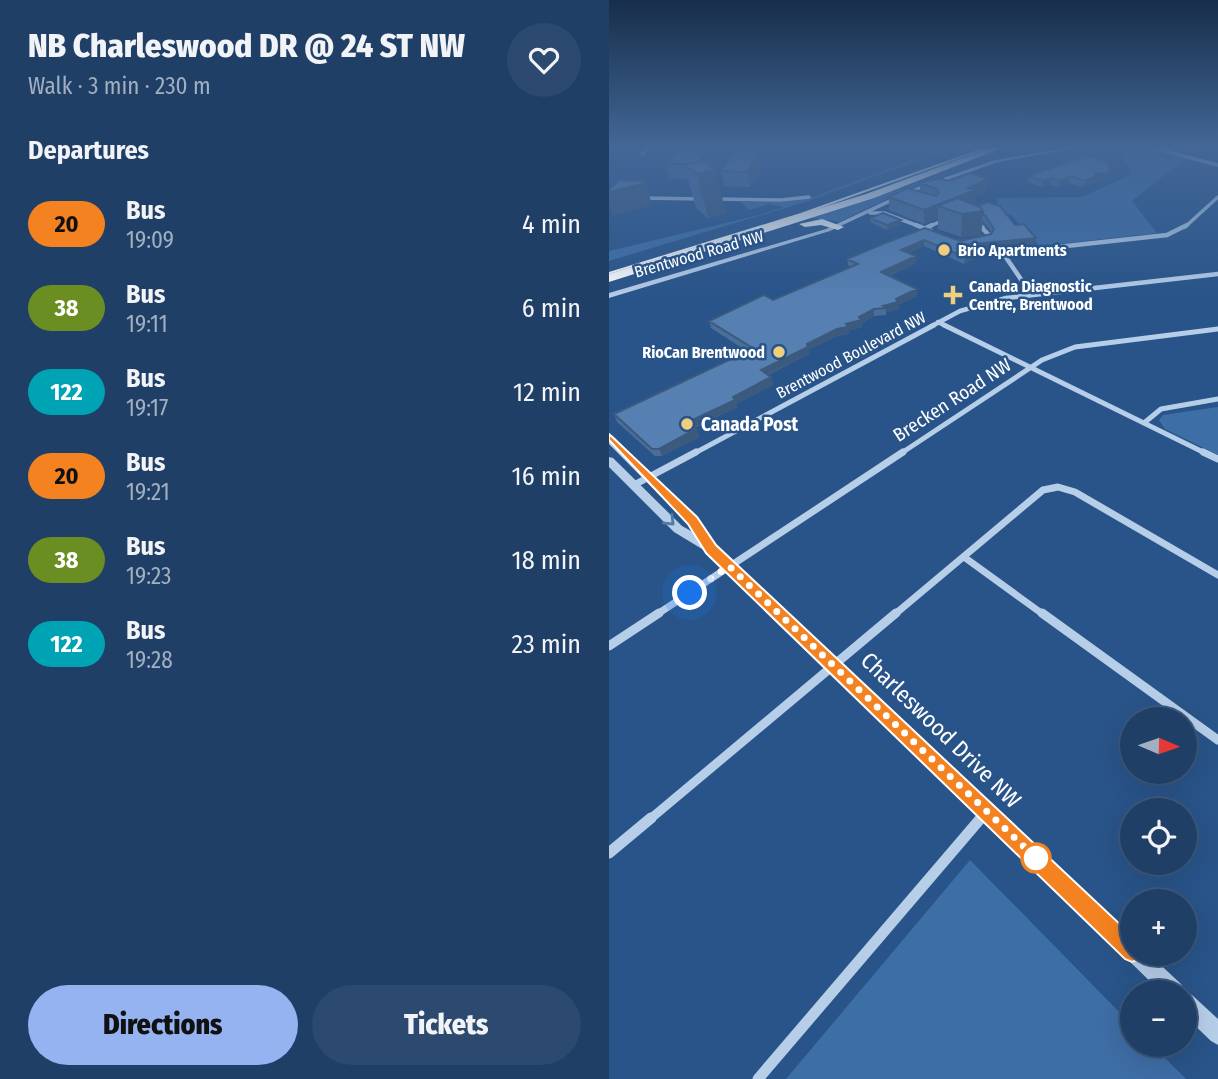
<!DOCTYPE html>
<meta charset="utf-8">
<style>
:root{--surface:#1f3f67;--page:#2c4a70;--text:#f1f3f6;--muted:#a1afc0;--line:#3c587b;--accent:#95b2f1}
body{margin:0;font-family:"Fira Sans Condensed",sans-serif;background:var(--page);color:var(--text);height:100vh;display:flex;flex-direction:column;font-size:26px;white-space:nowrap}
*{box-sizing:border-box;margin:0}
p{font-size:23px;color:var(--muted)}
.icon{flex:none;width:38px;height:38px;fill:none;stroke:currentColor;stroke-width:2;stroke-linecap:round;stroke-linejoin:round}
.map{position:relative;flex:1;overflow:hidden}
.panel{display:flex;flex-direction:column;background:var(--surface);width:609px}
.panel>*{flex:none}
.badge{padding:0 14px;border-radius:23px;font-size:24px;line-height:46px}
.needle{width:46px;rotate:92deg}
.tools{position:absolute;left:511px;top:707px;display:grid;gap:14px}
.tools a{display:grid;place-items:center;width:77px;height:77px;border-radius:50%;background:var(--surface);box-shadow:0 7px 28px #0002,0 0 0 2px var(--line);font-size:35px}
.you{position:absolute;width:35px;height:35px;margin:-18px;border:5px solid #fff;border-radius:50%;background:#1a73e8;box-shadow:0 0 0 10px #1a73e833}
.map>.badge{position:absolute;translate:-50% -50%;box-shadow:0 0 0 4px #fff}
h2{padding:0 28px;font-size:26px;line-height:63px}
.round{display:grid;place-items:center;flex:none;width:74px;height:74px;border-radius:37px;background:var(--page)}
.head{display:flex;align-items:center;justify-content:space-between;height:119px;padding:0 28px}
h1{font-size:33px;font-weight:800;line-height:52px}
.action{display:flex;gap:14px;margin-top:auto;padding:14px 28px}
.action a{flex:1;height:80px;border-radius:42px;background:var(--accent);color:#111;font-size:28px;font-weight:800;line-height:80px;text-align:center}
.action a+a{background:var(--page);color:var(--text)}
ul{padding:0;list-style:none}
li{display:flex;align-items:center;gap:21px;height:84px;padding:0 28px}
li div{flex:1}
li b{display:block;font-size:26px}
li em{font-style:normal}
li .badge{min-width:77px;font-weight:700;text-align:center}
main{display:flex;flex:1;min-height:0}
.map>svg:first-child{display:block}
.green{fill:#3e6ea6}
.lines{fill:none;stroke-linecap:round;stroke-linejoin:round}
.minor-far5{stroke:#b7cee9;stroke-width:3.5}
.minor-far4{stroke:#b7cee9;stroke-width:4.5}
.minor-far3{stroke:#b7cee9;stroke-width:5}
.minor-far2{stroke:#b7cee9;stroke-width:7}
.minor-far1{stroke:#b7cee9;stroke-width:9}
.minor{stroke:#b7cee9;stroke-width:11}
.tertiary{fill:#b7cee9;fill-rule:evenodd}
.motorway{fill:#fff;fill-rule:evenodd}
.tram{stroke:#fff;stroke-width:2}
.wall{fill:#4a6e99}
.shaded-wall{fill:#3c5a7d}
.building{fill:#5680b2;stroke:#3c5a7d;stroke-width:2}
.oneway{stroke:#5479a6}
.line{fill:#f58220;stroke:#fff;stroke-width:2}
.walk{stroke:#fff;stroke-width:7;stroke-dasharray:0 12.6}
.poi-dot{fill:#f0ce7e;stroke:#295489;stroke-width:2.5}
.stop-dot{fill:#fff;stroke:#f58220;stroke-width:3.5}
.labels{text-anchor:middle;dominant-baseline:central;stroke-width:5;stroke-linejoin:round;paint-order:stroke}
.far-poi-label{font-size:16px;font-weight:bold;fill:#fff;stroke:#295489;text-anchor:start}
.far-street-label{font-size:16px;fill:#fff;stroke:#295489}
.street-label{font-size:19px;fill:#fff;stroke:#295489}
.poi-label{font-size:19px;font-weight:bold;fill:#fff;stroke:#295489;text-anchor:start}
.near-street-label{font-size:23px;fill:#fff;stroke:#295489}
</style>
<main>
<section class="panel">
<div class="head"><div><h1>NB Charleswood DR @ 24 ST NW</h1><p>Walk · 3 min · 230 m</p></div><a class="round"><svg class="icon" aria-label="heart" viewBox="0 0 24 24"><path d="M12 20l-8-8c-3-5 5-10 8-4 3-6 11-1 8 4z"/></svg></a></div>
<h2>Departures</h2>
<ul>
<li><span class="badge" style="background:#f58220;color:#111">20</span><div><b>Bus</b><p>19:09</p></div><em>4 min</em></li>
<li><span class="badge" style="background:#6b8e23;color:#fff">38</span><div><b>Bus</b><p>19:11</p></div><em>6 min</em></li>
<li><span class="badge" style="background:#00a3b4;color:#fff">122</span><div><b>Bus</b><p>19:17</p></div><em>12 min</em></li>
<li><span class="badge" style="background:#f58220;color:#111">20</span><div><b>Bus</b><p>19:21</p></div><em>16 min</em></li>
<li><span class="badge" style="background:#6b8e23;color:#fff">38</span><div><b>Bus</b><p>19:23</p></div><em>18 min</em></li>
<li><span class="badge" style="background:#00a3b4;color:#fff">122</span><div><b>Bus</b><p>19:28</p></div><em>23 min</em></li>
</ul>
<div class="action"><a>Directions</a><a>Tickets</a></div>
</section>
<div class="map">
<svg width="609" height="1079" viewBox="0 0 609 1079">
<rect width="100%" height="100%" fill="#295489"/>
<path class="green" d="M 332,148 L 344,148 L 196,202 L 0,261 L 0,251 L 150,215 L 175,207 L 160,204 L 140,210 L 132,202 L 174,202 L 205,197 Z
M 499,148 L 537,148 L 577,158 L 523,201 L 548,233 L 431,246 L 402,215 L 390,210 L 387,198 L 473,197 L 523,174 L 511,153 Z
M 352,168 L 301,188 L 230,222 L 203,218 Z
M 609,407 L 609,455 L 556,429 L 550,420 L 554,415 Z
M 361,860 L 523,1025 L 523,1045 L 543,1045 L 577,1079 L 177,1079 Z"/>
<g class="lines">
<path class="minor-far5" d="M 544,148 L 609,165
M 33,154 L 39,148
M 32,198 L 94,199
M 106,199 L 172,200 L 200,197
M 261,213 L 275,213 L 312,227
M 365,223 L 374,227
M 319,227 L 337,219
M 576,227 L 609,197"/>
<path class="minor-far4" d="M 307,225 L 322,231
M 370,225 L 380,235 L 375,239
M 315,229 L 323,225
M 422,294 L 394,253 L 558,235 L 578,225
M 329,322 L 339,327
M 321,327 L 351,311 L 397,298 L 609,274"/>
<path class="minor-far3" d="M 335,325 L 598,454
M 535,423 L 552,409 L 609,399
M 84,454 L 325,325
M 291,454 L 433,360 L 466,347 L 609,329"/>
<path class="minor-far2" d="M 594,452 L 609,459
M 25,485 L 87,452
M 355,557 L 435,615
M 47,615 L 294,452
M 285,615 L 434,490 L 449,487 L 466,492 L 609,575"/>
<path class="minor-far1" d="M 433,613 L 609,740
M 0,646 L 50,613
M 40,820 L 287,613
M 371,820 L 378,811"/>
<path class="minor" d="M 0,853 L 42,818
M 149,1079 L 372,818"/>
<path class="tertiary" d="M 458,148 L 469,148 L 389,162 L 304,192 L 221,231 L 0,298 L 0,293 L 217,229 L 300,190 L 386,160 Z
M 0,435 L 4,436 L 87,518 L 106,545 L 175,608 L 523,938 L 523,954 L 540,954 L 573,985 L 576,992 L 583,995 L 609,1019 L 609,1045 L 602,1041 L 576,1016 L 576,992 L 552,992 L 165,616 L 98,552 L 65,532 L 0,467 L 0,457 L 4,458 L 73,526 L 84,532 L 79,524 L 0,444 Z"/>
<path class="motorway" d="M 381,148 L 393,148 L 265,198 L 0,282 L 0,274 L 257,194 Z
M 213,219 L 235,227 L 229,230 L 212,225 L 196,227 L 190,224 Z"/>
<path class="tram" d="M 0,273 L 192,214 L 377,148"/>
</g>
<path class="wall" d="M 128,148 L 154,148 L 156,161 L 141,187 L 115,186 L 112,171 Z
M 99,151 L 102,166 L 117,214 L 99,218 L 87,208 L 79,179 L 61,178 L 57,164 Z
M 478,155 L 500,178 L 486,180 L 485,183 L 474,187 L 460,183 L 450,187 L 441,184 L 433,187 L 418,182 L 419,176 Z
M 379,179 L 377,191 L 366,197 L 365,203 L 364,204 L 406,225 L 427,238 L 426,244 L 367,250 L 368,257 L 355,264 L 315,246 L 300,253 L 307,263 L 280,276 L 308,289 L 308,296 L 289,305 L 290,309 L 277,312 L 277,315 L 265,316 L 253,323 L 253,327 L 239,331 L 240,334 L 228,336 L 199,350 L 200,354 L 159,375 L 162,377 L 164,385 L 127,404 L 128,407 L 85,428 L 87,429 L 90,437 L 53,456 L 46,456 L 8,422 L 5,414 L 133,354 L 133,352 L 136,350 L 102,328 L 100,321 L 164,300 L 242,267 L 239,265 L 238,259 L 316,228 L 351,241 L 382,234 L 383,233 L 375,222 L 374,221 L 372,234 L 352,237 L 329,229 L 329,218 L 315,224 L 280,210 L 280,197 L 311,192 L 311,183 Z
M 261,218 L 292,220 L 292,225 L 278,230 L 261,222 Z"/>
<path class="shaded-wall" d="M 153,148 L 154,148 L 156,161 L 141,187 L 138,172 Z
M 99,151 L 102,166 L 107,170 L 117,214 L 99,218 L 88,174 L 88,164 Z
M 501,172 L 500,178 L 486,180 L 485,183 L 474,187 L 476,181 L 486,174 Z
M 461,176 L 460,183 L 450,187 L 451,181 Z
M 442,178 L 441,184 L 433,187 L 434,181 Z
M 379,179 L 377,191 L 366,197 L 365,203 L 345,212 L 329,206 L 329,218 L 315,224 L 315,210 Z
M 36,181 L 43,205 L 4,216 L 0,205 L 0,192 Z
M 374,211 L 372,234 L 352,237 L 353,214 Z
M 292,220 L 292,225 L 278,230 L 278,225 Z
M 427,238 L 426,244 L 354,251 L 354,245 Z
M 315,240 L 315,246 L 292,257 L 292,250 Z
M 368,251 L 368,257 L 355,264 L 356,257 Z
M 307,256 L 307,263 L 272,279 L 272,272 Z
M 308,289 L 308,296 L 289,305 L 290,309 L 277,312 L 277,308 L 274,306 Z
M 265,309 L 265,316 L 253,323 L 253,327 L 239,331 L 240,334 L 228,336 L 199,350 L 200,354 L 153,377 L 152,370 L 198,344 Z
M 162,377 L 164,385 L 127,404 L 128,407 L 81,429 L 79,422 L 124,397 Z
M 87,429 L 90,437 L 53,456 L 50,449 Z"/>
<path class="building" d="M 128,148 L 153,148 L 138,172 L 112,171 Z
M 68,151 L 99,151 L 89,162 L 79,164 L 57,164 Z
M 478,155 L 498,161 L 501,172 L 486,174 L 487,176 L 476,181 L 461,176 L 451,181 L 442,178 L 434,181 L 419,176 Z
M 94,161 L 107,170 L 88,174 L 75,165 Z
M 361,173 L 379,179 L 359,188 L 366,190 L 315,210 L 280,197 L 298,188 L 327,196 L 330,193 L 328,189 L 311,183 L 330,178 L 339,181 Z
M 10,180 L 36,181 L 36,183 L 0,192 L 0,190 Z
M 348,198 L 371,207 L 374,211 L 353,214 L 329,206 Z
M 378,202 L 391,206 L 406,225 L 415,224 L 427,238 L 354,245 L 368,251 L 356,257 L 315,240 L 292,250 L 307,256 L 272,272 L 308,289 L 287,299 L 289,302 L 274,306 L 277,308 L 265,309 L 250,317 L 253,320 L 237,324 L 239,327 L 228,329 L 198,344 L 199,347 L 152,370 L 162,377 L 124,397 L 126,400 L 79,422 L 87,429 L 50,449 L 43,449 L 5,414 L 135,353 L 133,352 L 142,347 L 100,321 L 155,295 L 164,300 L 249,264 L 238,259 L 276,243 L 316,228 L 351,241 L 382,234 L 385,229 L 376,215 L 374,215 L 374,211 L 371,207 L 369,206 Z
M 274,213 L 292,220 L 278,225 L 261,218 Z"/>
<defs><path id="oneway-chevron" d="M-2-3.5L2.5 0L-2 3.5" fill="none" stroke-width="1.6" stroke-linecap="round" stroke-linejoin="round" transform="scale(1.75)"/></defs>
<use class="oneway" href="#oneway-chevron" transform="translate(61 521) rotate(45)"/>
<linearGradient id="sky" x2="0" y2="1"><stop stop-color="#172e4b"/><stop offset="0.49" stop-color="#436797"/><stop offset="1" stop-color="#436797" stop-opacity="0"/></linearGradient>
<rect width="609" height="299" fill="url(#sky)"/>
<path class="line" d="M 0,434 L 88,517 L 107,545 L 531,943 L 534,951 L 531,959 L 523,962 L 516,959 L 97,553 L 79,524 L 0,440 Z"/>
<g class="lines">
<path class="walk" d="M 81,593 L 120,566 L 429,860 L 427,858"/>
</g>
<g class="poi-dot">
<circle cx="335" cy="250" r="7"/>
<path d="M340.5 284.5h7v7h7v7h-7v7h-7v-7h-7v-7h7z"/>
<circle cx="170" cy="352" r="7"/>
<circle cx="78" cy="424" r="7"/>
</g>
<circle class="stop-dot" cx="427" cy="858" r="14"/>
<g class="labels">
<g class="far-poi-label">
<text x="349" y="250">Brio Apartments</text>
<text x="360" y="286">Canada Diagnostic<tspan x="360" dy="18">Centre, Brentwood</tspan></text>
<text x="156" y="352" text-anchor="end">RioCan Brentwood</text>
</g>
<g class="far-street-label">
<text transform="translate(90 254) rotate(-16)">Brentwood Road NW</text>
<text transform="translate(242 355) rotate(-28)">Brentwood Boulevard NW</text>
</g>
<g class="street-label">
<text transform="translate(343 400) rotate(-33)">Brecken Road NW</text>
</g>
<g class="poi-label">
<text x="92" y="424">Canada Post</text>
</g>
<g class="near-street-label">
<text transform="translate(332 730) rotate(44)">Charleswood Drive NW</text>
</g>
</g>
</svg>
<div class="tools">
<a><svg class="needle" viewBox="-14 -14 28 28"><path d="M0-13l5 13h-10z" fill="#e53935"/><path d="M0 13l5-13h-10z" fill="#a1afc0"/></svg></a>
<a><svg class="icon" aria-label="locate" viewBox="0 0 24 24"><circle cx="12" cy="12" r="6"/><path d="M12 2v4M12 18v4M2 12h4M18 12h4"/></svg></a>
<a>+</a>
<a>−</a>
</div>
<div class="you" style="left:81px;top:593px"></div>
</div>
</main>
